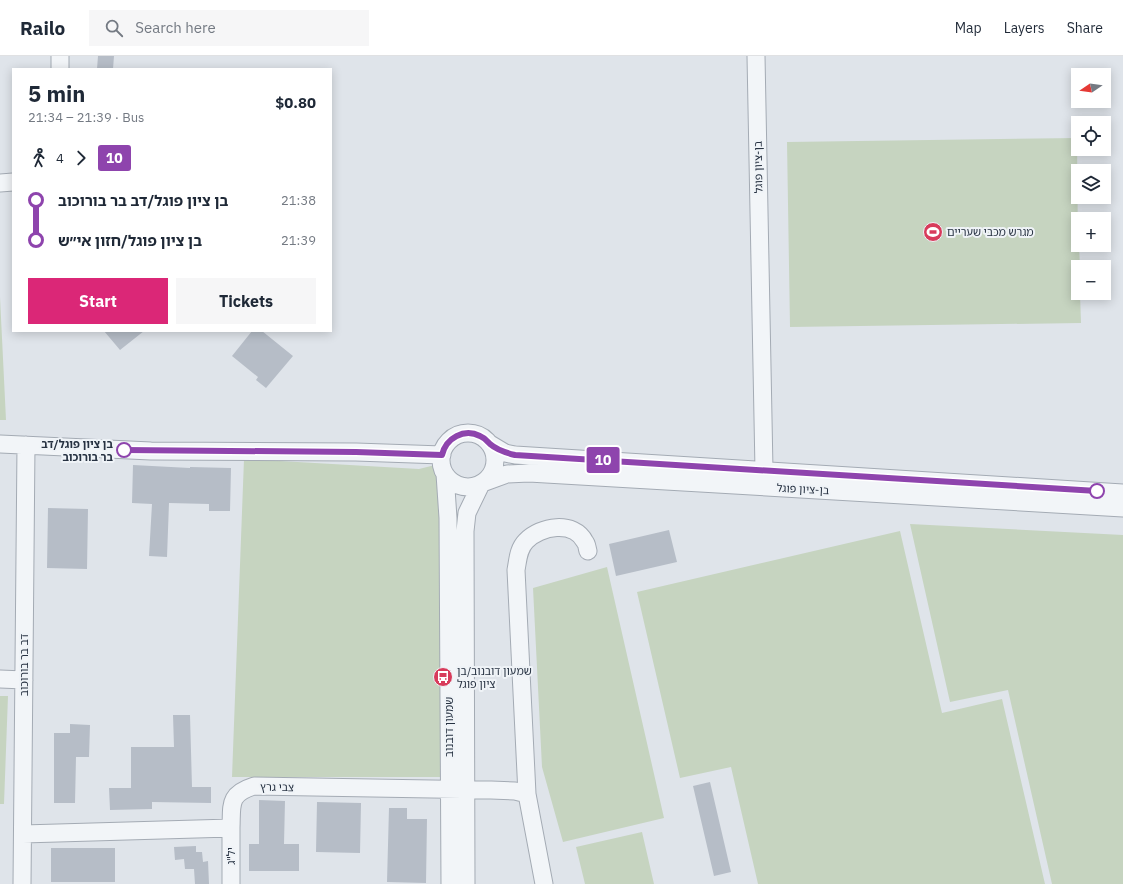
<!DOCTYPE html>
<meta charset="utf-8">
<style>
:root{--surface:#fff;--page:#f6f6f7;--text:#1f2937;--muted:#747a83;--line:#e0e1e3;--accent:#db2777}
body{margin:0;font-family:"IBM Plex Sans","Noto Sans Hebrew",sans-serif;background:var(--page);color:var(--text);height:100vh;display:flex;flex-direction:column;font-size:15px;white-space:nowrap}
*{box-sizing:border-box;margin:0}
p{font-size:13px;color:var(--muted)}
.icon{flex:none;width:22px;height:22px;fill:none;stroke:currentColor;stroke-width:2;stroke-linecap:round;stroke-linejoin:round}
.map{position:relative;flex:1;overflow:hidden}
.drawer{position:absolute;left:12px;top:12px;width:320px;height:264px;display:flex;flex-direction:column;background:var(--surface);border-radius:0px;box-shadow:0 2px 10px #0003}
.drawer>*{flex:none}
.badge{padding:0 8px;border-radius:3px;font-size:14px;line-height:26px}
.needle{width:26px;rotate:257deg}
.fabs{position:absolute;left:1071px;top:12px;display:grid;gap:8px}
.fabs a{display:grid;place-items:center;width:40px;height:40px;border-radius:0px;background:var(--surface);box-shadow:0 2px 10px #0003;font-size:20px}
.map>.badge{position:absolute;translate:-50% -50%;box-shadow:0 0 0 2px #fff}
.legs{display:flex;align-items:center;gap:6px;height:44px;padding:0 16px;font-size:13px}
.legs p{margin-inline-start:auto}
.headline{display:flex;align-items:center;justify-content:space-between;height:68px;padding:0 16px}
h1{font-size:22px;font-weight:700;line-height:30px}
.cta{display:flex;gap:8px;margin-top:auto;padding:8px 16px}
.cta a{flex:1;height:46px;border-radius:0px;background:var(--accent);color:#fff;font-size:16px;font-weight:700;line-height:46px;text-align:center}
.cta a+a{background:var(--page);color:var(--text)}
ul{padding:0 16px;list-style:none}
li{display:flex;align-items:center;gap:14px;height:40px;font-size:15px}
li i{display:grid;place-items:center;width:6px;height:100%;margin:0 5px;background:currentColor}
li i::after{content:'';width:10px;height:10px;margin:-5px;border:3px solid;border-radius:50%;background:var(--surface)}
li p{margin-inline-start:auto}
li:first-child i{background:linear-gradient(#0000 50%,currentColor 0)}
li:last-child i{background:linear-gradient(currentColor 50%,#0000 0)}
header{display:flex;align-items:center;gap:24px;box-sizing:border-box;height:56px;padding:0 20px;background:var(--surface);border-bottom:1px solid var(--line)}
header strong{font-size:19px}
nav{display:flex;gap:22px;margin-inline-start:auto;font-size:14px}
.search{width:280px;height:36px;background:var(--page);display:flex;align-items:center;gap:10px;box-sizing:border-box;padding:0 14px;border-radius:0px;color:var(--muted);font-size:15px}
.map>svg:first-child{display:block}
.green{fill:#c6d4c0}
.building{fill:#b6bdc7}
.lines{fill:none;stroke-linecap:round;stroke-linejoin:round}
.minor-casing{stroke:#a4abb4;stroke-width:19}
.minor{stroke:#f2f5f8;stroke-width:17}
.line-1-casing{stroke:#fff;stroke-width:9}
.line-1{stroke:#8e44ad;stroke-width:6}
.stop-1-dot{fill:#fff;stroke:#8e44ad;stroke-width:2}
.labels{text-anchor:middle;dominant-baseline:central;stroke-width:4;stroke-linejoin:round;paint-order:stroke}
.street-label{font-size:11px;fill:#273242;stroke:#eff3f7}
.poi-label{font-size:11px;fill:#273242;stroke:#eff3f7;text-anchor:start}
.stop-label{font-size:11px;font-weight:bold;fill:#273242;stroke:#eff3f7;text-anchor:end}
</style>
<header>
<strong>Railo</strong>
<div class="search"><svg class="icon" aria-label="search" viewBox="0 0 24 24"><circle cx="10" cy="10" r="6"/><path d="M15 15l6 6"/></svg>Search here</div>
<nav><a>Map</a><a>Layers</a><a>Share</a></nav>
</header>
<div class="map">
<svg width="1123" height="828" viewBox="0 0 1123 828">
<rect width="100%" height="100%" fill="#dfe4ea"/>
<path class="green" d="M 1077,82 L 1078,189 L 1079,189 L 1080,211 L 1078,211 L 1078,237 L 1080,237 L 1081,267 L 790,271 L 787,86 Z
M 0,241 L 6,364 L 0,364 Z
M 244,403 L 419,413 L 435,409 L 444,424 L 443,721 L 232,721 Z
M 910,468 L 1123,479 L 1123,828 L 1052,828 L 1008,634 L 950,646 Z
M 900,475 L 942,657 L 1002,643 L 1045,828 L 758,828 L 731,711 L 680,722 L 637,536 Z
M 607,511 L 664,762 L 563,786 L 542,711 L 533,532 Z
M 0,640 L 8,640 L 4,748 L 0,748 Z
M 642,776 L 654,828 L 585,828 L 576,791 Z"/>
<path class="building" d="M 98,0 L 114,0 L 113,13 L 97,13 Z
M 104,275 L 144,275 L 120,294 Z
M 252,275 L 262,275 L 293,300 L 266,332 L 256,324 L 258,321 L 232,300 Z
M 133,409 L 190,412 L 190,411 L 231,412 L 230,455 L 209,455 L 209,448 L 169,447 L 167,501 L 149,500 L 152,448 L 132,447 Z
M 48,452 L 88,453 L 87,513 L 47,512 Z
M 669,474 L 677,506 L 616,520 L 609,488 Z
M 173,659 L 190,659 L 192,731 L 211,731 L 211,747 L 152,746 L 152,753 L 110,754 L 109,732 L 131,732 L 131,691 L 174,691 Z
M 70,668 L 90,669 L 89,701 L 76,701 L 75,747 L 54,747 L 54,677 L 70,677 Z
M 710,726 L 731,816 L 714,820 L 693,730 Z
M 259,744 L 285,745 L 284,788 L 299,788 L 299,815 L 249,815 L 249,788 L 259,788 Z
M 317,746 L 361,747 L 360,797 L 316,796 Z
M 389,752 L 407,752 L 407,763 L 427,763 L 426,827 L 387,826 Z
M 196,790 L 196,796 L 202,796 L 203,806 L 208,805 L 209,828 L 195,828 L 194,813 L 185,813 L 184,803 L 175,804 L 174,791 Z
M 51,792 L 115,792 L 115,826 L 51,826 Z"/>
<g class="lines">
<g class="minor-casing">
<path id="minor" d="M 756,0 L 764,414
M 60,13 L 60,0
M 0,127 L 13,126
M441 404a27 27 0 1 1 54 0a27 27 0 1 1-54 0Z
M 0,388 L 151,395 L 356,396 L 442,399
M 490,388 L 505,397 L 515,399 L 1123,437
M 445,418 L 448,462 L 450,828
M 485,426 L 507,418 L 529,417 L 1123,452
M 0,623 L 24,624
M 23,778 L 231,772 C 232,749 228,738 254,730 L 491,734 L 515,735 L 527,738
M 22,828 L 26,389
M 231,828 L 231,772
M 466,828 L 465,475 L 467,457 L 481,428
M 544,828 L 527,738 L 516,514 C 518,504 518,493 526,485 C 540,470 574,464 585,486 C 587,488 587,492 588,495"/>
</g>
<use href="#minor" class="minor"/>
</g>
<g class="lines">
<g class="line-1-casing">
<path id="line-1" d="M 124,394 L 356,396 L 442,399 C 446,382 464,372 480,380 C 485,382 487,385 490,388 C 497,394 507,397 515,399 L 1097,435"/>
</g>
<use href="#line-1" class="line-1"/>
</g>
<defs>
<g id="stadium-disc" transform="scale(1)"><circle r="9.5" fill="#d83b5b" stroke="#eff3f7"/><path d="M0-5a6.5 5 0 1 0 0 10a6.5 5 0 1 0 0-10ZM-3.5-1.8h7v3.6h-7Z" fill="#fff"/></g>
<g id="bus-disc" transform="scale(1)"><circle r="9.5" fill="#d83b5b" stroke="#eff3f7"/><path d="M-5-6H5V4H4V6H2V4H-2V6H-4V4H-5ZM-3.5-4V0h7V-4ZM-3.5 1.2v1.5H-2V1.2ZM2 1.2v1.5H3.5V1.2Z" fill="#fff"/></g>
</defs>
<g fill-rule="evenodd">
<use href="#stadium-disc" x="933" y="176"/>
<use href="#bus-disc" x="443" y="621"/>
</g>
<g class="stop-1-dot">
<circle cx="124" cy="394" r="7"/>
<circle cx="1097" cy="435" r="7"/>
</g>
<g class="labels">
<g class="street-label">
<text transform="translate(758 111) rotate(-91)">בן-ציון פוגל</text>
<text transform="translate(803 433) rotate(3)">בן-ציון פוגל</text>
<text transform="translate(24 609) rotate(-90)">דב בר בורוכוב</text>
<text transform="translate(449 671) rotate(-90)">שמעון דובנוב</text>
<text transform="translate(277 731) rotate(1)">צבי גרץ</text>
<text transform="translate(231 800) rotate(-90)">יל"ג</text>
</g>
<g class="poi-label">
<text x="947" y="176">מגרש מכבי שעריים</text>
<text x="457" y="615">שמעון דובנוב/בן<tspan x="457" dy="13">ציון פוגל</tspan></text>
</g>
<g class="stop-label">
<text x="113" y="388">בן ציון פוגל/דב<tspan x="113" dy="13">בר בורוכוב</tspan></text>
</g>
</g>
</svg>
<div class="fabs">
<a><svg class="needle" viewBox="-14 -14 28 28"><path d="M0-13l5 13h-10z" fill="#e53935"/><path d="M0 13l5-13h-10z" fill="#747a83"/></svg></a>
<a><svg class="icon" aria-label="locate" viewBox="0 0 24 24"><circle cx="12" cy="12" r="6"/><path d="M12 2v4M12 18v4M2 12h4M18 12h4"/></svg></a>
<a><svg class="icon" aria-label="layers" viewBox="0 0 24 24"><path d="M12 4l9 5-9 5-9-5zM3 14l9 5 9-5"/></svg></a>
<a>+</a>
<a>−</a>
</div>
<b class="badge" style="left:603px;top:404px;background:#8e44ad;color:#fff">10</b>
<section class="drawer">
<div class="headline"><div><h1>5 min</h1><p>21:34 – 21:39 · Bus</p></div><b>$0.80</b></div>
<div class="legs"><svg class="icon" aria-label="walk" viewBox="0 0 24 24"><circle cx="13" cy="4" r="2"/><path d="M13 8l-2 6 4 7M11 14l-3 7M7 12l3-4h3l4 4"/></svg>4<svg class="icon" aria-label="forward" viewBox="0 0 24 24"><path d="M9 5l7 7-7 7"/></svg><b class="badge" style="background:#8e44ad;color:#fff">10</b></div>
<ul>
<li><i style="color:#8e44ad"></i><b>בן ציון פוגל/דב בר בורוכוב</b><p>21:38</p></li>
<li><i style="color:#8e44ad"></i><b>בן ציון פוגל/חזון אי״ש</b><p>21:39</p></li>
</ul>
<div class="cta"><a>Start</a><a>Tickets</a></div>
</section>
</div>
